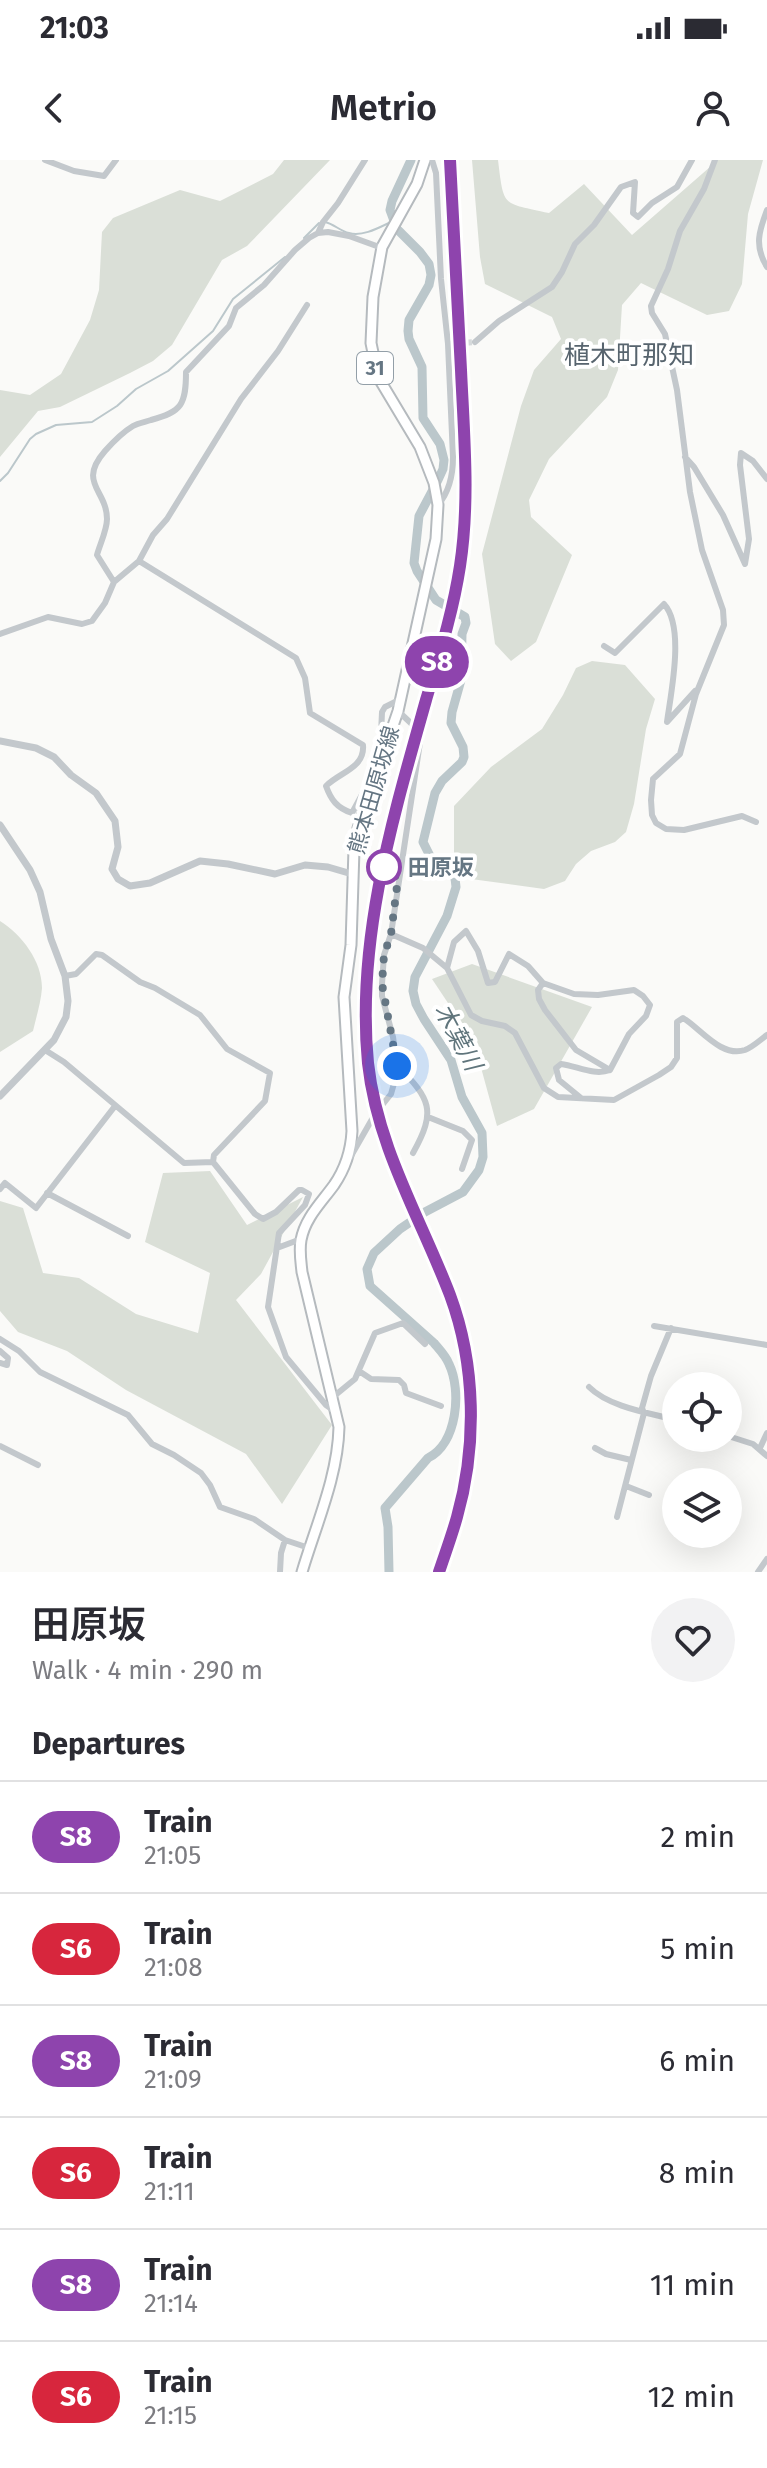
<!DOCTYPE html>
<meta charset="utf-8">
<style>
:root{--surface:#fff;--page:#f2f2f3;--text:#2b2b33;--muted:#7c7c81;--line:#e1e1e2}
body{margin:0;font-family:"Fira Sans","Noto Sans JP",sans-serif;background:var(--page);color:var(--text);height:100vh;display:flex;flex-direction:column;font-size:30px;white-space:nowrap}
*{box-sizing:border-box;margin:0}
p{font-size:26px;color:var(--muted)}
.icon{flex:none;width:44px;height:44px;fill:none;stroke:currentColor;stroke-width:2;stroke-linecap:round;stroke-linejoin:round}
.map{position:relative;height:1412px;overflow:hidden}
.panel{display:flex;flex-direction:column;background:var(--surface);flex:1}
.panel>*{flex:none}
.badge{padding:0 16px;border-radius:26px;font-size:28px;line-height:52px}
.tools{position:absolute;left:662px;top:1212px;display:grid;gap:16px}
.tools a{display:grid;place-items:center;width:80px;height:80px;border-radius:50%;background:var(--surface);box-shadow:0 8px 32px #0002;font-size:40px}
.you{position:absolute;width:40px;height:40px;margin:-20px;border:6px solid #fff;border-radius:50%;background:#1a73e8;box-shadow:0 0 0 12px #1a73e833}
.map>.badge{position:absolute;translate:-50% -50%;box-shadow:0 0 0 4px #fff}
h2{padding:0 32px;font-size:30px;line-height:72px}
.round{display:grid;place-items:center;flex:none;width:84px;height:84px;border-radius:42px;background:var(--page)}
.overview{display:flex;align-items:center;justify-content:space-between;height:136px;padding:0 32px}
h1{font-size:38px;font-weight:600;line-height:60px}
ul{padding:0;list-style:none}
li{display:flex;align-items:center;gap:24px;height:112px;padding:0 32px;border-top:2px solid var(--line)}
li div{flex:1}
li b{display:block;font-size:30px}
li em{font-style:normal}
li .badge{min-width:88px;font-weight:700;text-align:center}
.status{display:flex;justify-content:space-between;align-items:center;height:56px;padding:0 40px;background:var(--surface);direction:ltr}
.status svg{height:22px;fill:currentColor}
header{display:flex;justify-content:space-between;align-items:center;height:104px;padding:0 32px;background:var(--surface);font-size:36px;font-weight:600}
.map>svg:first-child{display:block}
.green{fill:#dadfd7}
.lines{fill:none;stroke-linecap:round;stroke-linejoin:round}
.stream{stroke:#bbc7cb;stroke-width:2}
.river{stroke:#bbc7cb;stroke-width:9}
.minor-tunnel{stroke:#d5d9db;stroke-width:6;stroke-dasharray:6 3;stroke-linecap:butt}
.primary-casing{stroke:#b5babe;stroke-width:13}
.minor{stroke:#c3c8cc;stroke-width:6}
.tertiary{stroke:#c3c8cc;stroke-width:7}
.primary{stroke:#fff;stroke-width:9}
.rail-casing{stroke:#a2aab0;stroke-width:5}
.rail{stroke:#fff;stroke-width:2;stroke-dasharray:6;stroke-linecap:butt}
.line-casing{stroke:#fff;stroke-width:18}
.line{stroke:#8e44ad;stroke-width:12}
.walk{stroke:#657683;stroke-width:8;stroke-dasharray:0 14.4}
.stop-dot{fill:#fff;stroke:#8e44ad;stroke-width:4}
.labels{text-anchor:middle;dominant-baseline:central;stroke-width:8;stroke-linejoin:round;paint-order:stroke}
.shield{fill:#fff;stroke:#939fa8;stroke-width:2}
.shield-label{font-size:20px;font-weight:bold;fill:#657683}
.street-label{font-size:22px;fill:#657683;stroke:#fff}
.stop-label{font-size:22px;font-weight:bold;fill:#657683;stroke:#fff;text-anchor:start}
.water-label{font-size:24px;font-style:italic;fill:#60757c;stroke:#fff}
.quarter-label{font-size:26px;fill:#57646e;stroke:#fff}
</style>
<div class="status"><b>21:03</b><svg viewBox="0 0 49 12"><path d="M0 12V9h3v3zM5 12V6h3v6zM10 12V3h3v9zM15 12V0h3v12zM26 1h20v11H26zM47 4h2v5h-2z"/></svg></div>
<header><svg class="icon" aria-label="back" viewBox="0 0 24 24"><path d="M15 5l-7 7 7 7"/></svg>Metrio<svg class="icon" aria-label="person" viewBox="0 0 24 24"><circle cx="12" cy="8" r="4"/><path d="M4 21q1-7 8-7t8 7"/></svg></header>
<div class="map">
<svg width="767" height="1412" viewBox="0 0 767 1412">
<rect width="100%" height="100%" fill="#fafaf8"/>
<path class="green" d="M 284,0 L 330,0 L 247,86 L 222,100 L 172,185 L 153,201 L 130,213 L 60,247 L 38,251 L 0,297 L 0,230 L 30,235 L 61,214 L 90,160 L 99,130 L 102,72 L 113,58 L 180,30 L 220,41 L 273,14 Z
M 472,0 L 498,0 C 504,49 502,42 549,53 L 584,24 L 632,75 L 718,0 L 763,0 L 748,54 L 742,124 L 729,151 L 707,155 L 641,123 L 622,145 L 618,210 L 607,237 L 549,299 L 529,340 L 531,357 L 572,395 L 536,482 L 511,501 L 495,484 L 482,394 L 521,246 L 534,210 L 561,179 L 552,157 L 485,124 L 480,97 Z
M 592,501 L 625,505 L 655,539 L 646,569 L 634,644 L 626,672 L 615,682 L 591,691 L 576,704 L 565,721 L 544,729 L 471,719 L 454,702 L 454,646 L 491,607 L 542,569 L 563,535 L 576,508 Z
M 0,761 C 22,775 42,801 42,828 C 41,842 36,858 33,871 L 0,892 Z
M 472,804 L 592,847 L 534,949 L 497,966 L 474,882 L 432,819 Z
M 210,1011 L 247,1065 L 303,1037 L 261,1114 L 236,1140 L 332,1265 L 282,1344 L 246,1294 L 126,1230 L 67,1191 L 18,1172 L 0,1151 L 0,1041 L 23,1048 L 43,1113 L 79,1118 L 136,1154 L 198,1173 L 210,1113 L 145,1082 L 163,1013 Z"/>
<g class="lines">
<path class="stream" d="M 325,62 C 334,64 340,71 349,73 C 363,77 380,67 393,61
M 304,78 L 319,63
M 0,321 L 8,313 L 30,279 L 36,274 L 56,265 L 92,262 L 117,246 L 136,229 L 168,211 L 213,171 L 233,139 L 285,97"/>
<path class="river" d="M 389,1412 L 388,1367 L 385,1348 L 428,1298 C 457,1284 462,1231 449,1204 C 446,1196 439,1189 434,1183 L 370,1126 L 367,1109 L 374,1093 L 400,1069 L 425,1052 L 463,1032 L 479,1010 L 483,997 L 482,973 L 462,937 L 451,900 L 424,859 L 416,844 L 413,831 L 415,817 L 447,756 L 456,727 L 455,718 L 430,696 L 423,682 L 435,633 L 442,621 L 462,602 L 464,597 L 463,587 L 451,563 L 452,552 L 461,520 L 462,474 L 466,463 L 465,457 L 436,440 L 417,411 L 414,403 L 419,356 L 438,320 L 443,309 L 444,300 L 440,284 L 423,258 L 422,207 L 409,179 L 408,171 L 409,160 L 429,125 L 431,115 L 429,104 L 420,92 L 397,69 L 390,50 L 392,41 L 411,0"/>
<path class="minor-tunnel" d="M 448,184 L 475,182"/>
<g class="primary-casing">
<path id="primary" d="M 302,1412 C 316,1365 338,1316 339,1267 L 302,1112 C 301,1102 299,1091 301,1080 C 305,1058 321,1043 334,1025 C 345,1009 351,991 352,971 L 344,837 L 351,785 L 354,689 L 358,668 L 398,551 L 436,379 L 438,345 L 434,323 L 420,287 L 378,217 L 371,183 L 373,137 L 382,87 L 417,24 L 425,0"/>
</g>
<path class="minor" d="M 45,0 L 74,11 L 104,16 L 116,0
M 432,0 L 436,13 L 441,119 L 448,184 L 453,297 C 453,315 450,331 438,345
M 715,0 L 704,29 L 680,71 L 668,109 L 651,146 L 652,153 L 665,174 L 677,230 L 690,332 L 702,390 L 723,450 L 724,465 L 696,534 L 680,594 L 653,619 L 651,640 L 652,655 L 656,663 L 666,669 L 684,670 L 742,656 L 756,662
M 767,50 C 759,71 754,86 767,107
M 318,73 L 323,62 L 338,43 L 365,0
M 475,182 L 499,161 L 552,127 L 562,112 L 575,84 L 594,65 L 621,27 L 635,22 L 633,53 L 638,57 L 652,43 L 677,27 L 692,0
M 685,297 L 694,307 L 723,355 L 745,404 L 749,379 L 740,305 L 741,293 L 753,301 L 767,319
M 139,401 L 296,498 L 305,518 L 310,553 L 363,585 C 365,608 340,612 326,626 C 331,640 337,648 352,653 L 365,629 L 377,592 L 381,574 L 382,552 L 385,547 L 401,539
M 114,422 L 97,395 C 100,384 107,370 107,359 C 107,330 77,323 105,291 C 113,282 123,272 133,266 C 138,263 145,262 151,260 C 182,252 186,244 186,212 L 229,166 L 236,148 L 264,125 L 295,90 L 309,78 L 318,73 L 328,72 L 349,76 L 382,88
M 0,474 L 48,457 L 82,464 L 92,461 L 105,443 L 114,422 L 139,401 L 153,375 L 167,359 L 241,239 L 278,191 L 307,145
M 604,486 L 615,493 L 664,444 C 685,467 671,532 667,562 L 695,531
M 391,774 L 423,788 L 447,808 L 471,855 L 482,861 L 505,866 L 515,873 L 544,928 L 558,937 L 614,940 L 659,915 L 671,907 L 677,898 L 677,862 L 683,858 C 700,868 721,898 745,890 C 753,887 760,880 767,875
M 447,808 L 454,782 L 466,771 L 478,791 L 488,823 L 495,822 L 509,794 L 528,806 L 543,823 L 574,834 L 598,835 L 634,830 L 643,836 L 650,845 L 646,856 L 629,874 L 610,910 C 594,916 577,906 561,904 L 556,908 L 559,920 L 581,938
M 65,816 L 76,814 L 96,794 L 102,795 L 140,822 L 155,828 L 200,855 L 227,889 L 270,913 L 265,941 L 214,995 L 213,1002
M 543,823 L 538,830 L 539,839 L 545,850 L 576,890 L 610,910
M 45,890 L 64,902 L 184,1003 L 213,1002
M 398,906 C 430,939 437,950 413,993
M 428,957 L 463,971 L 472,980 L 462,1009
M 351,996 L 375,954 L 391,934 L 395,920 L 397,906 L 393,877 L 382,836 L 382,824 L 384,795 L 391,774 L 421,576 L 415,567 L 398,551
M 213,1002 L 255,1054 L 263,1059 L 276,1052 L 299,1030 L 302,1030 L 309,1034 L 305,1045 L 279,1073 L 268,1147 L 286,1197 L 326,1245 L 336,1252
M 0,1029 L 5,1023 L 36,1048 L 115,946
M 47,1033 L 128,1076
M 277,1088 L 301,1079
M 654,1166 L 767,1185
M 0,1179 L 19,1191 L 40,1212 L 128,1255 L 152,1284 L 174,1295 L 201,1313 L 210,1325 L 220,1347 L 254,1359 L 285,1380 L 309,1388
M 0,1191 L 8,1198 L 7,1205 L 0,1203
M 359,1211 L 371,1219 L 399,1220 L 404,1225 L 406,1233 L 441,1246
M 589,1227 C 609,1247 649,1253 676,1260
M 333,1237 L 355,1219 L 375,1173 L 403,1163 L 425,1184
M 728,1276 L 753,1284 L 767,1296
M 0,1286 L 38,1305
M 595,1288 L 606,1294 L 631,1300
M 760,1288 L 767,1273
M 626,1326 L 649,1335
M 617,1357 L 644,1253 L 642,1248 L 651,1216 L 671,1168
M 280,1412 L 281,1393 L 285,1380
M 758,1412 L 767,1399"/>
<path class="tertiary" d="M 0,581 L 36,588 L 54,597 L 71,615 L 96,633 L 115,661 L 118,687 L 112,709 L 118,719 L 130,726 L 150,723 L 200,701 L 228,704 L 275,714 L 305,705 L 328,707 L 352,714
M 0,665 L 30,710 L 40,732 L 51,779 L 65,816 L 68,841 L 66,857 L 54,880 L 0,936"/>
<use href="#primary" class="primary"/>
<g class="rail-casing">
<path id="rail" d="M 439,1412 C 448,1385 457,1358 463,1330 C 477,1266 473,1194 449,1133 C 425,1072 392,1015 377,952 C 353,853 372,766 392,669 L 453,443 L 460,405 L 466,319 L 450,0"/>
</g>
<use href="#rail" class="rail"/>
</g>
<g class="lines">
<g class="line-casing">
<path id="line" d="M 439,1412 C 445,1394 452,1375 457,1357 C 477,1286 476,1205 450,1135 C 421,1059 377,987 368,903 C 356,780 393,657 426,540 C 439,496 453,452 460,406 C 470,341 464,276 461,210 C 457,140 454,70 450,0"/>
</g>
<use href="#line" class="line"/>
<path class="walk" d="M 384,707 L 398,718 L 391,774 L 384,795 L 382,824 L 397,906"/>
</g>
<circle class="stop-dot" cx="384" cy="707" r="16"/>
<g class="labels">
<rect class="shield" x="357" y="192" width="36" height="32" rx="6"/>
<g class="shield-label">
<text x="375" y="208">31</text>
</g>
<g class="street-label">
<text transform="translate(374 630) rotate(-74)">熊本田原坂線</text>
</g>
<g class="stop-label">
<text x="408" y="707">田原坂</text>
</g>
<g class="water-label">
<text transform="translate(458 877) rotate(62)">木葉川</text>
</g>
<g class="quarter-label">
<text x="629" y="195">植木町那知</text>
</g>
</g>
</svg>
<div class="tools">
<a><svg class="icon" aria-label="locate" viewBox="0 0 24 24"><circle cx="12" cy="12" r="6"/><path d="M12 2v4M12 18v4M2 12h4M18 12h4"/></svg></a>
<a><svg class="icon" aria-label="layers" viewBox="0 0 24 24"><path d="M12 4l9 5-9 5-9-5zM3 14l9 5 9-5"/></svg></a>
</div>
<div class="you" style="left:397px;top:906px"></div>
<b class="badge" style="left:437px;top:502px;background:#8e44ad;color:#fff">S8</b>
</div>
<section class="panel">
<div class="overview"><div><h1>田原坂</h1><p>Walk · 4 min · 290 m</p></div><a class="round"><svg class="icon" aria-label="heart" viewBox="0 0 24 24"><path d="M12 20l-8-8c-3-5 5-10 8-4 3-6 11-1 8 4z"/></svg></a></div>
<h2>Departures</h2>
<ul>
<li><span class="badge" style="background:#8e44ad;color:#fff">S8</span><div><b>Train</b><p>21:05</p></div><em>2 min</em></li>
<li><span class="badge" style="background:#d7263d;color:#fff">S6</span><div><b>Train</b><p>21:08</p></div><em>5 min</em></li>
<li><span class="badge" style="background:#8e44ad;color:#fff">S8</span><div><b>Train</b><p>21:09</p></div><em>6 min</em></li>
<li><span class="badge" style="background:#d7263d;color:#fff">S6</span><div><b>Train</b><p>21:11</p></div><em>8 min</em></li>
<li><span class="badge" style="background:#8e44ad;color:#fff">S8</span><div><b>Train</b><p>21:14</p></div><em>11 min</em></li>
<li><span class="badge" style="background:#d7263d;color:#fff">S6</span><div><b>Train</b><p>21:15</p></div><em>12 min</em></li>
</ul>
</section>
